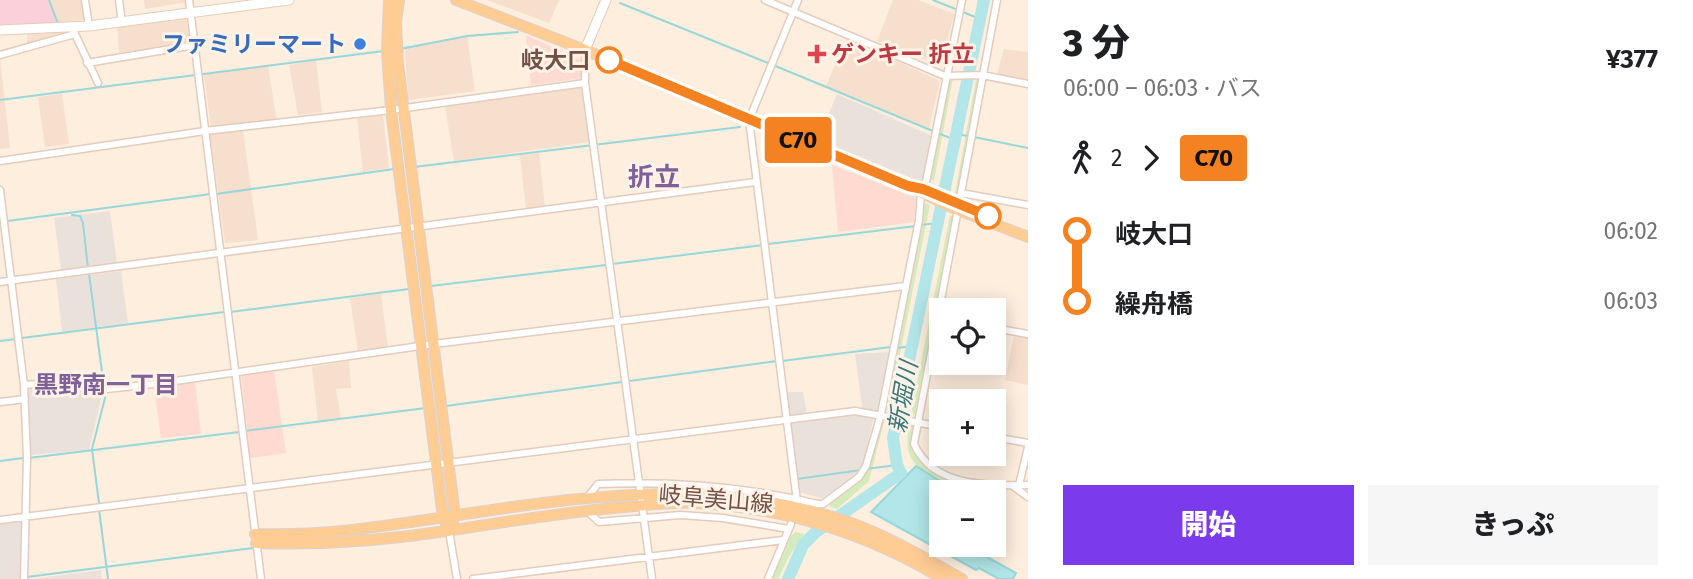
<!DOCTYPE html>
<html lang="ja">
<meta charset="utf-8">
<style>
:root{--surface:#fff;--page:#f6f6f6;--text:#202124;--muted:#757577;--accent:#7c3aed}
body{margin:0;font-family:"Fira Sans","Noto Sans JP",sans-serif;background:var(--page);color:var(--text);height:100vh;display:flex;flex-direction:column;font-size:26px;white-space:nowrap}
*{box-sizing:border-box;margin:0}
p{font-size:23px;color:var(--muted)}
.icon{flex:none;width:38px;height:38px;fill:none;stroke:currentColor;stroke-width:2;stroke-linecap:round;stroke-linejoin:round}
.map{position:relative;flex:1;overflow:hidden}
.details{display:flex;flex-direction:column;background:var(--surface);width:665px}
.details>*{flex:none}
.badge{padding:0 14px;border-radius:5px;font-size:24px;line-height:46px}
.tools{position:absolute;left:929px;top:298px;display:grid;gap:14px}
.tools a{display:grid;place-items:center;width:77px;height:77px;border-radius:0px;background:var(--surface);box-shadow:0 4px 18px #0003;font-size:35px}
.map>.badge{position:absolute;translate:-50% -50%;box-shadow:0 0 0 4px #fff}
.legs{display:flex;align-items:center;gap:10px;height:77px;padding:0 35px;font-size:23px}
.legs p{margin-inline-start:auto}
.overview{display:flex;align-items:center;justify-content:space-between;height:119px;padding:0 35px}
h1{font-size:38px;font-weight:800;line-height:52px}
.button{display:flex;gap:14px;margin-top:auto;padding:14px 35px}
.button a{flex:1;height:80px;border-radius:0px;background:var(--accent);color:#fff;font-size:28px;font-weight:800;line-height:80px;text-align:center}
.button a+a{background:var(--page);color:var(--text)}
ul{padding:0 35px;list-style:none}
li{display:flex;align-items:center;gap:24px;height:70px;font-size:26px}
li i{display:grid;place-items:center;width:10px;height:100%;margin:0 9px;background:currentColor}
li i::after{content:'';width:18px;height:18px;margin:-9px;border:5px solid;border-radius:50%;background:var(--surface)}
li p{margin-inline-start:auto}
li:first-child i{background:linear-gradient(#0000 50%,currentColor 0)}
li:last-child i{background:linear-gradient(currentColor 50%,#0000 0)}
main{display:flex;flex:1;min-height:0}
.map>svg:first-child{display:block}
.residential{fill:#f6dfcc}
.commercial{fill:#ffdad1}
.industrial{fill:#ebe1db}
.medical{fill:#fcd0da}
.green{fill:#d4ebbc}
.water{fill:#b2e6e8;stroke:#97d7da;stroke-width:2}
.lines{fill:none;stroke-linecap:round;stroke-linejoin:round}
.stream{stroke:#97d7da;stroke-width:2}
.river{stroke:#b2e6e8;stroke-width:12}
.street-casing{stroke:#e4cbbd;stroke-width:9}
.secondary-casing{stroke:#e9cbb9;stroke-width:11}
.primary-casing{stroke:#dbd2cf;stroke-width:12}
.street{stroke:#fff;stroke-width:6}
.secondary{stroke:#fff;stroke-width:9}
.primary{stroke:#ffcc94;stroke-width:10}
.line-1-casing{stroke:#fff;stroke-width:16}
.line-1{stroke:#f58220;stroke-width:10}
.shop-dot{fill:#3f7fe0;stroke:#fff2e6;stroke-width:2.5}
.health-dot{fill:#e0444e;stroke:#fff2e6;stroke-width:2.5}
.stop-1-dot{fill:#fff;stroke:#f58220;stroke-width:3.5}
.labels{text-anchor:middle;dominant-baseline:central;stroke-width:6;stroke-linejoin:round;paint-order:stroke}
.shop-label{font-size:23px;font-weight:bold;fill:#366cbe;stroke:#fff2e6;text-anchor:end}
.health-label{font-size:23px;font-weight:bold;fill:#be3a42;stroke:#fff2e6;text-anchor:start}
.stop-label{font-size:23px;font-weight:bold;fill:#755145;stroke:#fff2e6;text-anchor:end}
.street-label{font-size:23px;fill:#755145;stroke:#fff2e6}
.neighbourhood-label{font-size:24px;font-weight:bold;fill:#806099;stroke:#fff2e6}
.water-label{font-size:24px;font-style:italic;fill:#38787c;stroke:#fff2e6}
.quarter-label{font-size:26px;font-weight:bold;fill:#806099;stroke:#fff2e6}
</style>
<main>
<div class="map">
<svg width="1028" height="579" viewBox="0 0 1028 579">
<rect width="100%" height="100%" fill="#feeede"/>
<path class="residential" d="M 48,0 L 83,0 L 86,19 L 57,25 Z
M 144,0 L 188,0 L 188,2 L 145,9 Z
M 487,0 L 559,0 L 549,23 Z
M 893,0 L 918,0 L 954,14 L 941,66 L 877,41 Z
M 186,18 L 190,43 L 119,53 L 117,26 Z
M 67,31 L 63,33 L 27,44 L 27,32 Z
M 467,36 L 475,91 L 408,100 L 405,47 Z
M 847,38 L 940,81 L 929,128 L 826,86 Z
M 1004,49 L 1028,52 L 1028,80 L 997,74 Z
M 0,58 L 10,148 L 0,149 Z
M 316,60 L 322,112 L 298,115 L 289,65 Z
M 268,66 L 277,122 L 211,129 L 204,74 Z
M 581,86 L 589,142 L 454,161 L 444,100 Z
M 62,94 L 69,144 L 45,147 L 38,97 Z
M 383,115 L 389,168 L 363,172 L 357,118 Z
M 243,130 L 258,240 L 225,243 L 210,134 Z
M 539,153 L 545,208 L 526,210 L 520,155 Z
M 381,294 L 388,348 L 358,352 L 350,298 Z
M 1014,335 L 1028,338 L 1028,385 L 1005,380 Z
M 349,361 L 351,388 L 336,389 L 341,419 L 318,422 L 312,367 Z"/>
<path class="commercial" d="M 526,35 L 580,60 L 583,78 L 531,85 Z
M 832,165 L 916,198 L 914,222 L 838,232 Z
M 274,371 L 286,453 L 250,458 L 241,375 Z
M 195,381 L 201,434 L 161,438 L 154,387 Z"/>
<path class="industrial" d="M 837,94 L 932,136 L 922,182 L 818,140 Z
M 110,211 L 117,263 L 61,270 L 54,218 Z
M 121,271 L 128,323 L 62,332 L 56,279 Z
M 889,352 L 879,407 L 874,417 L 863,465 L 855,475 L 824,499 L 799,492 L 785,392 L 803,392 L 808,420 L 857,412 L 863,414 L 855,354 Z
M 52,387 L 102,395 L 89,450 L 30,455 L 29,389 Z
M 19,520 L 22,522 L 20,579 L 0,579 L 0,522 Z
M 101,570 L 102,579 L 32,579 Z"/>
<path class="medical" d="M 0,0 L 48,0 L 57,25 L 0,29 Z"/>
<path class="green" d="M 950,78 L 953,78 L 934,181 L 930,180 Z
M 976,80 L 979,82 L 959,194 L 955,193 Z
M 925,203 L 930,205 L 888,413 L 885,408 Z
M 950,215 L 955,217 L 914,417 L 912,409 Z
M 883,418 L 885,418 L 869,481 L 837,509 L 829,506 L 834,500 L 863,479 Z
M 910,424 L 914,425 L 912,444 L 917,458 L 956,484 L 977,488 L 976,492 C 959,492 948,487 934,478 C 910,463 903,453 910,424 Z
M 795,532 L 804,534 L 788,558 L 778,579 L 771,579 L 786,549 L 785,543 Z"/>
<path class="water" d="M 916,466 L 951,488 L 965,492 L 942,492 L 942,544 L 983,544 L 989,548 L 985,556 L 1016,573 L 1013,579 L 999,579 L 979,568 L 976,570 L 871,512 Z"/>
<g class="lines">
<path class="stream" d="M 49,0 L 58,24
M 933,0 L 958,10
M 620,3 L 768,63
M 963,12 L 980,19
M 400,49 L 467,36 L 518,32
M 773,65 L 933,131
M 0,100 L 384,51
M 938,133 L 955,140
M 956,134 L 968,136
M 974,137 L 1028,148
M 414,167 L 740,127
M 216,194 L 394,169
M 72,215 L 80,216 L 83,223 L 88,269
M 0,222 L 211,194
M 921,225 L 937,223
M 768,244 L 916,226
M 612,264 L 763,245
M 89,274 L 104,387
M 431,286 L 606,265
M 230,312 L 409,289
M 22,338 L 224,312
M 0,341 L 16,339
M 897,348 L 912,346
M 782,361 L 891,347
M 446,406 L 777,361
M 244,431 L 426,408
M 29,458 L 239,432
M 0,461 L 23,458
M 866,469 L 897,465
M 797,479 L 861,470
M 99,503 L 92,449 L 105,398 L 104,392
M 99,509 L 108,579
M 27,577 L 253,548"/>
<path class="river" d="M 788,579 L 803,545 L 816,532 L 901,473 L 897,465 L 893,438 L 984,0"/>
<g class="street-casing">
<path id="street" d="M 85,0 L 89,26
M 119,0 L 122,23
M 189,0 L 261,579
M 765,0 L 945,76 L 982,75 L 1028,84
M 75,34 L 98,83
M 585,50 L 585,83 L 652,579
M 0,55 L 75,34 L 72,27
M 87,63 L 195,45
M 0,161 L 205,131 L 391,110 L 585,83
M 0,190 L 24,385 L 27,457 L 24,579
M 961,193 L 997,0
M 1028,205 L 961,193 L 914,444 C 933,487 987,486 1028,485
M 0,282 L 755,182
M 994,328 L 1028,334
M 24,385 L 53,383 L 97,390 L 154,384 L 434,344 L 905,286
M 0,402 L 25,399
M 994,437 L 1028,443
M 1019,485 L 1028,447
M 1013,486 L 1028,497
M 586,499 L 598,484 C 673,481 745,486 818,504 L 823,504 L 859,477 L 866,466 L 881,414 L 919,220 L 921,193 L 926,182 L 962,0
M 797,501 L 749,120 L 798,0
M 587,511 L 599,522 L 680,515 L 723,518 L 789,529
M 0,520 L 855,411 L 942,427
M 449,531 L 457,579
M 473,579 L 783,540
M 768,579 L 791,524"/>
</g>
<g class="secondary-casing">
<path id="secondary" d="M 0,30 L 89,26 L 289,0
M 585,50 L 606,0"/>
</g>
<g class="primary-casing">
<path id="primary" d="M 389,0 L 387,51 L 391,110 L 443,517 L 449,531
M 399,0 L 396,22 L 398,64 L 455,515 L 453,521
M 456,0 L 585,50 L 908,186 L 958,210 L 1028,237
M 255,534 C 323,536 379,527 445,517 C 581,496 715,476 848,522 C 888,536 925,558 962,579
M 256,543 C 320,545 383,541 446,531 C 506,522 564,512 624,507 C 647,505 670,502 693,503 C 784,507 865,532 943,579"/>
</g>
<use href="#street" class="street"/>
<use href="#secondary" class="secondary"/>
<use href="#primary" class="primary"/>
</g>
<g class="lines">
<g class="line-1-casing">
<path id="line-1" d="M 609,60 L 908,186 L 923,189 L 988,216"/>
</g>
<use href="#line-1" class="line-1"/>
</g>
<circle class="shop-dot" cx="360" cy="44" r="7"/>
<path class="health-dot" d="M813.5 43.5h7v7h7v7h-7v7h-7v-7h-7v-7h7z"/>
<g class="stop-1-dot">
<circle cx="609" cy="60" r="12"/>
<circle cx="988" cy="216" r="12"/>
</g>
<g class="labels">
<g class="shop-label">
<text x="346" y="44">ファミリーマート</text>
</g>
<g class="health-label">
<text x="831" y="54">ゲンキー 折立</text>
</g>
<g class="stop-label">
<text x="590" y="60">岐大口</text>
</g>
<g class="street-label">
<text transform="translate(716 499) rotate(5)">岐阜美山線</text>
</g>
<g class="neighbourhood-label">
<text x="106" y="385">黒野南一丁目</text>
</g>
<g class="water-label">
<text transform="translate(903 397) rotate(-80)">新堀川</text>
</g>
<g class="quarter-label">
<text x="654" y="177">折立</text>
</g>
</g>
</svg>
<div class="tools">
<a><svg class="icon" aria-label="locate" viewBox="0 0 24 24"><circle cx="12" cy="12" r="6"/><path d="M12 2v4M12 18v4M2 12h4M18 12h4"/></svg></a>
<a>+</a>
<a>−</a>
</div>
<b class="badge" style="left:798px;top:140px;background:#f58220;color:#111">C70</b>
</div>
<section class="details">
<div class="overview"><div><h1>3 分</h1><p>06:00 – 06:03 · バス</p></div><b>¥377</b></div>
<div class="legs"><svg class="icon" aria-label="walk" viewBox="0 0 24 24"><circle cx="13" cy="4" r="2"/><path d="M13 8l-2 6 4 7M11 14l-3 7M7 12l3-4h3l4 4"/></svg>2<svg class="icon" aria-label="forward" viewBox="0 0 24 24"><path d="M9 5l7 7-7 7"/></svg><b class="badge" style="background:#f58220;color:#111">C70</b></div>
<ul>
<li><i style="color:#f58220"></i><b>岐大口</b><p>06:02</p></li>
<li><i style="color:#f58220"></i><b>繰舟橋</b><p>06:03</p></li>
</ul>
<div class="button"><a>開始</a><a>きっぷ</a></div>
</section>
</main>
